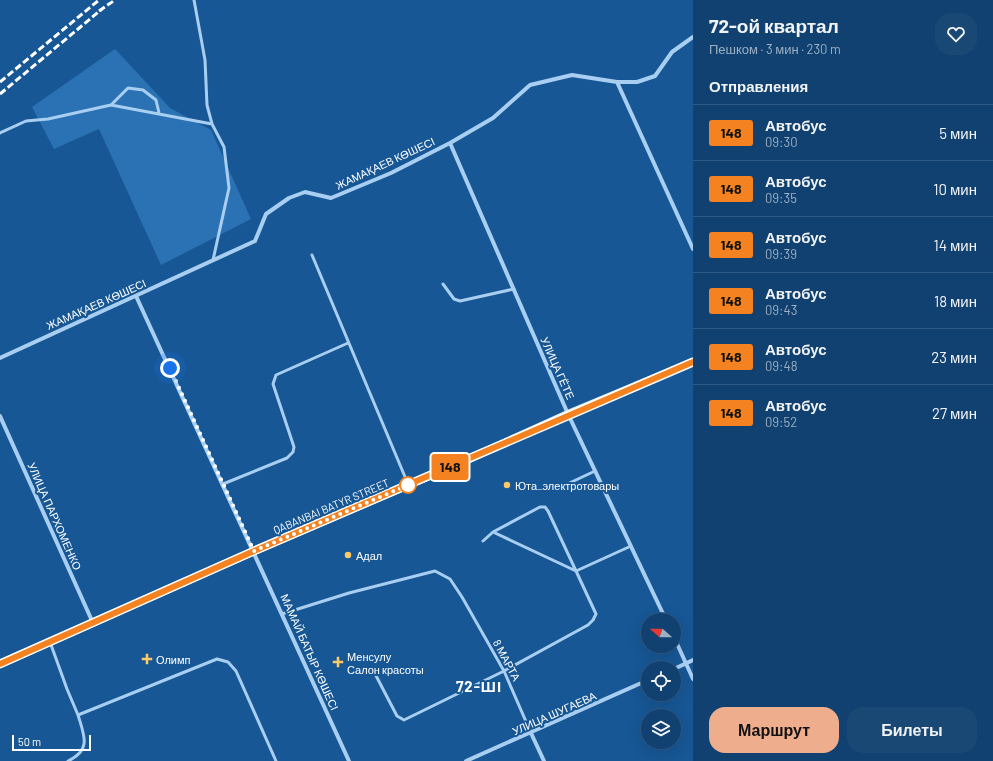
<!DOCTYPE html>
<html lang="ru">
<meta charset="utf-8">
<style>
:root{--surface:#114170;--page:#1a4875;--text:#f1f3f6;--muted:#9cafc3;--line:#305a83;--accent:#eead8d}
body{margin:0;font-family:Barlow,sans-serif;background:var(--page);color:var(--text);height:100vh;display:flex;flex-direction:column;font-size:15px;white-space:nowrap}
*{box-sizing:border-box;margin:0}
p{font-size:13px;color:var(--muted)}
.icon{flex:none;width:22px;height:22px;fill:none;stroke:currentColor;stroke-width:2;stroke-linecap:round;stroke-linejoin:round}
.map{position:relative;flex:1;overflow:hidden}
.sheet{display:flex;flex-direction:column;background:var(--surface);width:300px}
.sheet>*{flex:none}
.badge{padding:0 8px;border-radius:3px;font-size:14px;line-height:26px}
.needle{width:26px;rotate:290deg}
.controls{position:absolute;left:641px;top:613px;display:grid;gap:8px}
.controls a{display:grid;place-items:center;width:40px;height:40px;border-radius:50%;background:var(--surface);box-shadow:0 4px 16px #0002,0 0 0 1px var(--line);font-size:20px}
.scale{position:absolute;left:12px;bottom:10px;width:79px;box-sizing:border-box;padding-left:4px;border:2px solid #fff;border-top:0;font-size:11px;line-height:14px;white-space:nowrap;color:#fff;-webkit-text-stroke:3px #175795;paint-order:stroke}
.you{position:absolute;width:20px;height:20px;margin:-10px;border:3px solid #fff;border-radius:50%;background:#1a73e8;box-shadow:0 0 0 6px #1a73e833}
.map>.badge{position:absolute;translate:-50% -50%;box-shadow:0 0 0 2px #fff}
h2{padding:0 16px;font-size:15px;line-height:36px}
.round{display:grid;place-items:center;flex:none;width:42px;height:42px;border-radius:16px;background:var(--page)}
.headline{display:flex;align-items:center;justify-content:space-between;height:68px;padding:0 16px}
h1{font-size:19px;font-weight:700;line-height:30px}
.cta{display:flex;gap:8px;margin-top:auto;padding:8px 16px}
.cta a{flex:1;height:46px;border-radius:16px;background:var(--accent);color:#111;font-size:16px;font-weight:700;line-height:46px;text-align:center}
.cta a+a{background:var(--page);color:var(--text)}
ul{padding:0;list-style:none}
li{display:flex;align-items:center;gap:12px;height:56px;padding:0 16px;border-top:1px solid var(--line)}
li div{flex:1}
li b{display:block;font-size:15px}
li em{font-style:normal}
li .badge{min-width:44px;font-weight:700;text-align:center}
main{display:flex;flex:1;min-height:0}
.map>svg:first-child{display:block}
.green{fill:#2a72b4}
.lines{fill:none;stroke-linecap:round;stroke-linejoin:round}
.service{stroke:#a8cef1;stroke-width:3}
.minor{stroke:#a8cef1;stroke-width:4}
.secondary{stroke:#d7e9fc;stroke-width:8}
.rail{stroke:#fff;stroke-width:3;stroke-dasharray:7 3;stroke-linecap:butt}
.line-casing{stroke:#fff;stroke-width:9}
.line{stroke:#f58220;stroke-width:6}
.walk{stroke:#fff;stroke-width:4;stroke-dasharray:0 7.2}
.stop-dot{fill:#fff;stroke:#f58220;stroke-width:2}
.poi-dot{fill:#ffc968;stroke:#175795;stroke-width:1.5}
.labels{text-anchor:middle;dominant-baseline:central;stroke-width:4;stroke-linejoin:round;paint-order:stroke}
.street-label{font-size:11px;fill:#fff;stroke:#175795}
.poi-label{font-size:11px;fill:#fff;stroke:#175795;text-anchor:start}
.district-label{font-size:15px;font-weight:bold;letter-spacing:1px;fill:#fff;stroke:#175795}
</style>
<main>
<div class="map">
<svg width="693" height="761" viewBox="0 0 693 761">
<rect width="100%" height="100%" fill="#175795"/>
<path class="green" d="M 115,49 L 170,108 L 211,130 L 251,219 L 161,265 L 99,129 L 54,149 L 32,107 Z"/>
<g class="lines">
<path class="service" d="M 194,0 L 205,60 L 207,105 L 212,124 L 224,147 L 229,188 L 213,260
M 111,105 L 128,88 L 143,90 L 156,100 L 159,113
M 0,133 L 26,121 L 48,119 L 111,105 L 212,124
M 312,255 L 408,484
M 443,284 L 454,299 L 460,301 L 514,289
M 223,484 L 287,458 L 293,452 L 294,447 L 273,384 L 276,375 L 348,343
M 561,487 L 595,471
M 483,541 L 493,532 L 540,507 L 545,507 L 548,511 L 576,571 L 493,532
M 282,614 L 349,593 L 435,571 L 450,579 L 462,597 L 504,671 L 531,733
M 50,642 L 67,689 L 78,715
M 372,668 L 397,716 L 404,720 L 504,671 L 588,625 L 593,620 L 596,614 L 576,571 L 631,546
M 68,761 C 92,750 84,735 78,715 L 217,659 L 228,662 L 236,671 L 276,761"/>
<path class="minor" d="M 617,82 L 693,249
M 450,143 L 568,414 L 666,620
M 136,296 L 349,761
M 0,358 L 255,241 L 266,214 L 289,198 L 305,192 L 331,198 L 391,173 L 450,143 L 493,118 L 530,85 L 572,75 L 617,82 L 637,82 L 655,76 L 672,52 L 693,37
M 0,416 L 93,623
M 674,637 L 693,679
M 674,669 L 693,660
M 531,733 L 544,761
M 466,761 L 648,680"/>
<path class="secondary" d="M 0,664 L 254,551 L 460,463 L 568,414 L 693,362"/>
<path class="rail" d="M 99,11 L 115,0
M 0,82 L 99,0
M 0,94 L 102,9"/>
</g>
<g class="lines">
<g class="line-casing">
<path id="line" d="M 0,664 L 254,551 L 693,362"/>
</g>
<use href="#line" class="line"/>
<path class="walk" d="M 170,368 L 254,551 L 408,485"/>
</g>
<circle class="stop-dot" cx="408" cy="485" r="8"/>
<g class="poi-dot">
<circle cx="507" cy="485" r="4"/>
<circle cx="348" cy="555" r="4"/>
<path d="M145 653h4v4h4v4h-4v4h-4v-4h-4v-4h4z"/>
<path d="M336 656h4v4h4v4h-4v4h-4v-4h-4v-4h4z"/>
</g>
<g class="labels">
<g class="street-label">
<text transform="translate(385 163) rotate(-25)">ЖАМАҚАЕВ КӨШЕСІ</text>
<text transform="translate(96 304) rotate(-24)">ЖАМАҚАЕВ КӨШЕСІ</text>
<text transform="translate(558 368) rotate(66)">УЛИЦА ГЁТЕ</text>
<text transform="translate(331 506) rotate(-23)">QABANBAI BATYR STREET</text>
<text transform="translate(55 516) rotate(66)">УЛИЦА ПАРХОМЕНКО</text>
<text transform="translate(310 652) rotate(66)">МАМАЙ БАТЫР КӨШЕСІ</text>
<text transform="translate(507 660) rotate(62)">8 МАРТА</text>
<text transform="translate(554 713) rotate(-24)">УЛИЦА ШУГАЕВА</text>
</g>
<g class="poi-label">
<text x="515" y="485">Юта_электротовары</text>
<text x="356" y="555">Адал</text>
<text x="347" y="656">Менсулу<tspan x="347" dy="13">Салон красоты</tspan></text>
<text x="156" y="659">Олимп</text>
</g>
<g class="district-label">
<text x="479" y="686">72-ШІ</text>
</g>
</g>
</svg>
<div class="controls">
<a><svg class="needle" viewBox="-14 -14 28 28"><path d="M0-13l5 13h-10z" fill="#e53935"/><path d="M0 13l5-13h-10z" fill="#9cafc3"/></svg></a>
<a><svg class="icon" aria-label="locate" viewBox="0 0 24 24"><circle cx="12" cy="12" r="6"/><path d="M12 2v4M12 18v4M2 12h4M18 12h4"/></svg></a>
<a><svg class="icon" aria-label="layers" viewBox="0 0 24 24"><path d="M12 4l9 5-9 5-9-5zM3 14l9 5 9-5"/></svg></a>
</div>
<div class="scale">50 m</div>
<div class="you" style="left:170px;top:368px"></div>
<b class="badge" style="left:450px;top:467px;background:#f58220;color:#111">148</b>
</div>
<section class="sheet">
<div class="headline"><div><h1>72-ой квартал</h1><p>Пешком · 3 мин · 230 m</p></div><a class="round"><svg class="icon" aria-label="heart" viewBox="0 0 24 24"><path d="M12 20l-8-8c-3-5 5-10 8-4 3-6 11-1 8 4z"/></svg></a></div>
<h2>Отправления</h2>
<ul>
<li><span class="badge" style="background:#f58220;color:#111">148</span><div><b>Автобус</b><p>09:30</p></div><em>5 мин</em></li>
<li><span class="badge" style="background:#f58220;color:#111">148</span><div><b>Автобус</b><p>09:35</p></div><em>10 мин</em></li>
<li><span class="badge" style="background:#f58220;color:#111">148</span><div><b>Автобус</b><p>09:39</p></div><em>14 мин</em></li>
<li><span class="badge" style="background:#f58220;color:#111">148</span><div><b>Автобус</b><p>09:43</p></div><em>18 мин</em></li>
<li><span class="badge" style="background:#f58220;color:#111">148</span><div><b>Автобус</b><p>09:48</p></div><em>23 мин</em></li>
<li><span class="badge" style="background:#f58220;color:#111">148</span><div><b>Автобус</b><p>09:52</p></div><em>27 мин</em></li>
</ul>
<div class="cta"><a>Маршрут</a><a>Билеты</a></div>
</section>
</main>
